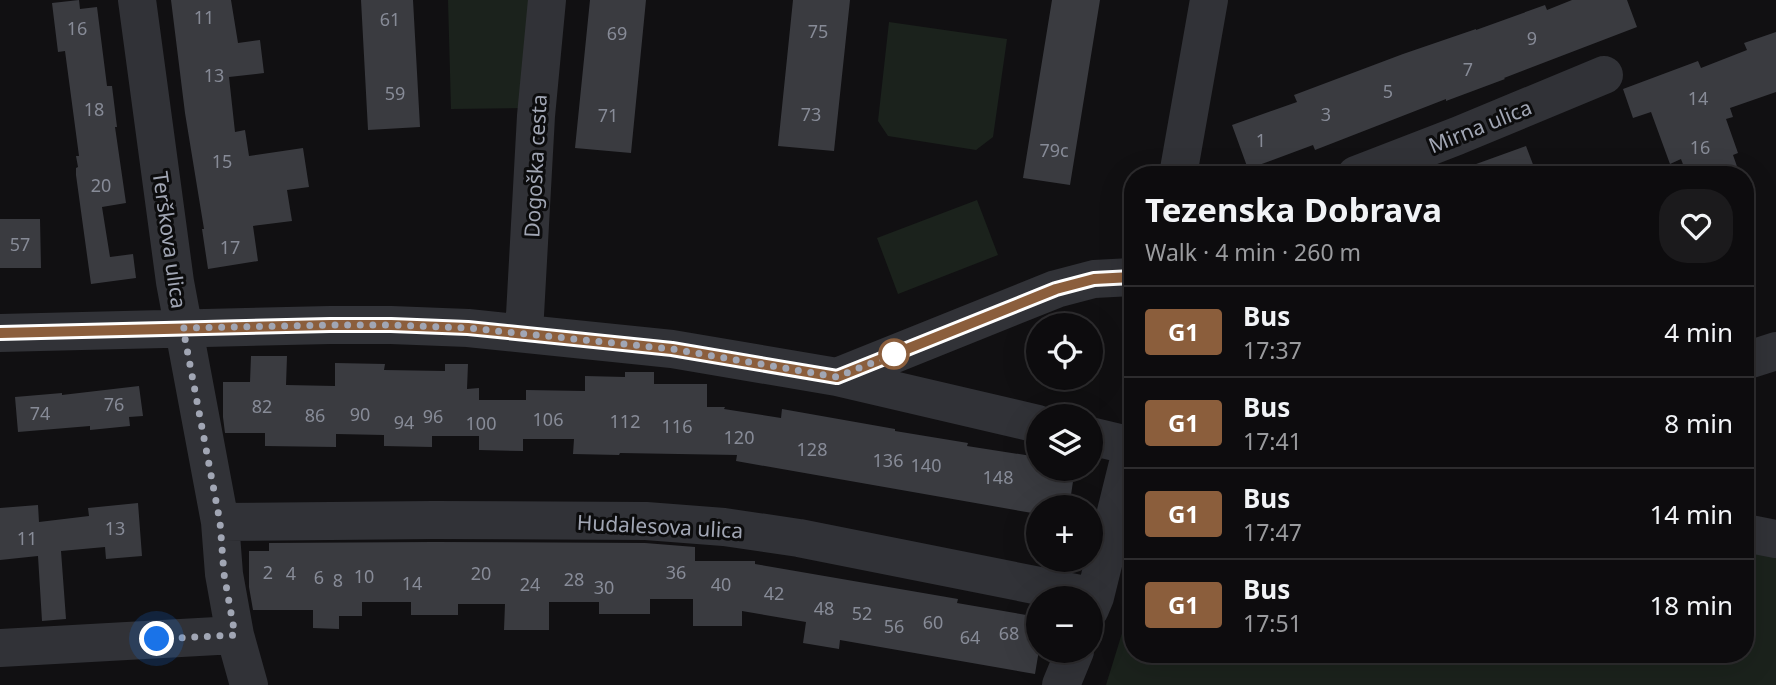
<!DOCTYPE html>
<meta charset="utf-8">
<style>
:root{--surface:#0d0c0e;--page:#1b1a1c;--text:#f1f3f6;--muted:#9a9b9e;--line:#2d2c2e}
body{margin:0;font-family:"Noto Sans",sans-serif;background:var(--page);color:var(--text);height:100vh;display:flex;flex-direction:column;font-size:26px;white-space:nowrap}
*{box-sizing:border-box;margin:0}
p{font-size:23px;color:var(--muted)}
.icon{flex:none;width:38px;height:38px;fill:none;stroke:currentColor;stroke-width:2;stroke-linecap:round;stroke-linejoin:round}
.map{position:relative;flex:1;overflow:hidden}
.details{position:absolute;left:1124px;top:166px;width:630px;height:497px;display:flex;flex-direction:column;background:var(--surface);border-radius:28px;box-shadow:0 7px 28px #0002,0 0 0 2px var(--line)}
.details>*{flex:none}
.badge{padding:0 14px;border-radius:5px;font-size:24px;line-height:46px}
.tools{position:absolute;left:1026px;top:313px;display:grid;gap:14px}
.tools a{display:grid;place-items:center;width:77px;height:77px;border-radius:50%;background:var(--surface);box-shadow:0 7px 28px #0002,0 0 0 2px var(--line);font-size:35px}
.you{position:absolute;width:35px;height:35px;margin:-18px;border:5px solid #fff;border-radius:50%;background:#1a73e8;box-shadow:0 0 0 10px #1a73e833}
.map>.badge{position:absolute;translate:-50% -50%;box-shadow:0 0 0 4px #fff}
.round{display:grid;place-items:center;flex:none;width:74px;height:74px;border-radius:28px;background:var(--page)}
.overview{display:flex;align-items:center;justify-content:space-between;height:119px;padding:0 21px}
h1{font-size:33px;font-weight:700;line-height:52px}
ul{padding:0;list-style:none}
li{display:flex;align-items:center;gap:21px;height:91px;padding:0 21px;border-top:2px solid var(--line)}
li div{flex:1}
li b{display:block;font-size:26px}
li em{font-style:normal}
li .badge{min-width:77px;font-weight:700;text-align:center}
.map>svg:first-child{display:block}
.green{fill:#1b221c}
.building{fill:#3a3b40}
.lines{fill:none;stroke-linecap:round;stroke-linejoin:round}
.minor{stroke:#313237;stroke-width:38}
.line-casing{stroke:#fff;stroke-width:16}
.line{stroke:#8b5e3c;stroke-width:10}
.walk{stroke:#a1a6b4;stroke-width:7;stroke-dasharray:0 12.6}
.stop-dot{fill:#fff;stroke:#8b5e3c;stroke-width:3.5}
.labels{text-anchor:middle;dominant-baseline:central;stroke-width:6;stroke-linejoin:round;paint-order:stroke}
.number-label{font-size:18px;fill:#878b97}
.street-label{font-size:21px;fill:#a1a6b4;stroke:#0c0c0d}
</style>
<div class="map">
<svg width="1776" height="685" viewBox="0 0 1776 685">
<rect width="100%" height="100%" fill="#111012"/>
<path class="green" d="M 448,0 L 536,0 L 526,108 L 451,109 Z
M 889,22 L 1007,39 L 993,137 L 976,150 L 888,136 L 878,121 Z
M 977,200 L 998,255 L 898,294 L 877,238 Z
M 1776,521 L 1776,685 L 1106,685 L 1132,601 L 1132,654 L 1745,654 L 1745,531 Z"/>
<path class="building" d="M 79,0 L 80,9 L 97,7 L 107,86 L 112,86 L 117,127 L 115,127 L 126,203 L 102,207 L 110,257 L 133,254 L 136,278 L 91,284 L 76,175 L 76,168 L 78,167 L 76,156 L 79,156 L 65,51 L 58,52 L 52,3 Z
M 171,0 L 231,0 L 238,43 L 260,40 L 264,73 L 229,77 L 235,132 L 245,130 L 249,156 L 303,148 L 309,187 L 287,190 L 292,221 L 253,226 L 258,261 L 208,269 L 202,229 L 204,229 L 185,113 Z
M 361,0 L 413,0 L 420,127 L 368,130 Z
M 590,0 L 646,0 L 631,153 L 575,148 Z
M 793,0 L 850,0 L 834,151 L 778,146 Z
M 1052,0 L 1100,0 L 1070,185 L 1023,178 Z
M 1572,0 L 1627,0 L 1637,27 L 1504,78 L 1505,79 L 1446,101 L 1446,99 L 1315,150 L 1313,145 L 1248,169 L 1232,125 L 1297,102 L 1294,95 L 1403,54 L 1476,29 L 1476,30 L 1545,5 L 1547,10 Z
M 1776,32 L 1776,92 L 1730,108 L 1733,117 L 1726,119 L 1738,153 L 1733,155 L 1740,175 L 1687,175 L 1681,159 L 1670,164 L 1651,112 L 1633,118 L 1623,89 L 1698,61 L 1701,68 L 1747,50 L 1744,43 Z
M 1526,146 L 1537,175 L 1455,175 L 1454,172 Z
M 0,219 L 40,219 L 41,268 L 0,268 Z
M 251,356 L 287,356 L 286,385 L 335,386 L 335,363 L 385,364 L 384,370 L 445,371 L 445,364 L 468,364 L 467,389 L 479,388 L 479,400 L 526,400 L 526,390 L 585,391 L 585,376 L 625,377 L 625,372 L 654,372 L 654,384 L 707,384 L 707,407 L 725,407 L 724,409 L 781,418 L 782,409 L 895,429 L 895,431 L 968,443 L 967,446 L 1038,457 L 1038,469 L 1074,475 L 1069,508 L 1038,508 L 1038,514 L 736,461 L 737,455 L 620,453 L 619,455 L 573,454 L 574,439 L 523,439 L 523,451 L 479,450 L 479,436 L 432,436 L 432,447 L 384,446 L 384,435 L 336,434 L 336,447 L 265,446 L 265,433 L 225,433 L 223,417 L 223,382 L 250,382 Z
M 139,386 L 143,416 L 129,417 L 130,426 L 90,430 L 90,426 L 18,432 L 15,397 L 62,393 L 62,395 Z
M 138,503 L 142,556 L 106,559 L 105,547 L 61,551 L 66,619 L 42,621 L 38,556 L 0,560 L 0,508 L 38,505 L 39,522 L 89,516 L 88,508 Z
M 433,542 L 645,543 L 695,547 L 695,561 L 755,561 L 755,564 L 958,599 L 957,603 L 1038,617 L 1038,656 L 1035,674 L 840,640 L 839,649 L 803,643 L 806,622 L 742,611 L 742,626 L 693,626 L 693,599 L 650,599 L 650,614 L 599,614 L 599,602 L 549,602 L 549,630 L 504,630 L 505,604 L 458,604 L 458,615 L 411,615 L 411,602 L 362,602 L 362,616 L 339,616 L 339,629 L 313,628 L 313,610 L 253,610 L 249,587 L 249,551 L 269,551 L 269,543 Z"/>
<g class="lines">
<path class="minor" d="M 137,0 L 175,282 L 220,522 L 224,574 L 235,635 L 249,685
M 1178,175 L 1209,0
M 1356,175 L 1457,136 L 1604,75
M 0,333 L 330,325 L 391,325 L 468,328 L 672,349 L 837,377 L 1038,424
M 524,333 L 536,116 L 547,0
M 1745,361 L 1776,351
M 837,377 L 1056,289 L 1094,279 L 1132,277
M 1090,436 L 1132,446
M 220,522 L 433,520 L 646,521 L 724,527 L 799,538 L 1095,597
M 1745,533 L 1776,539
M 1090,609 L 1095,597 L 1132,447
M 0,648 L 235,635
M 1061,685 L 1075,651"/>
</g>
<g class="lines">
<g class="line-casing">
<path id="line" d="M 0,333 L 330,325 L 391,325 L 468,328 L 672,349 L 837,377 L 1056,289 L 1094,279 L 1132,277"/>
</g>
<use href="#line" class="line"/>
<path class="walk" d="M 157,639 L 235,635 L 224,574 L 220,522 L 183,328 L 330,325 L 391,325 L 468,328 L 672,349 L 837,377 L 894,354"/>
</g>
<circle class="stop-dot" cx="894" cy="354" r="14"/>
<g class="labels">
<g class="number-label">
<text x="204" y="17">11</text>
<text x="390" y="19">61</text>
<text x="77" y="28">16</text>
<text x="818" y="31">75</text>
<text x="617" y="33">69</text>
<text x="1532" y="38">9</text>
<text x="1468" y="69">7</text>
<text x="214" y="75">13</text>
<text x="1388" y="91">5</text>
<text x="395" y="93">59</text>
<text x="1698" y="98">14</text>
<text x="94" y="109">18</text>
<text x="811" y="114">73</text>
<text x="1326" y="114">3</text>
<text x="608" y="115">71</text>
<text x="1261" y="140">1</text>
<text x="1700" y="147">16</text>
<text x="1054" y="150">79c</text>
<text x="222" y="161">15</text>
<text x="101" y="185">20</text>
<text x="20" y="244">57</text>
<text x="230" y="247">17</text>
<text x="114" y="404">76</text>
<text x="262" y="406">82</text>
<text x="40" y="413">74</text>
<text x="360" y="414">90</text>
<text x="315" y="415">86</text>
<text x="433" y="416">96</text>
<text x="548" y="419">106</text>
<text x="625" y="421">112</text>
<text x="404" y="422">94</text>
<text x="481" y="423">100</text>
<text x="677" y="426">116</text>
<text x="739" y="437">120</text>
<text x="812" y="449">128</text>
<text x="888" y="460">136</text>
<text x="926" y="465">140</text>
<text x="998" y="477">148</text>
<text x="115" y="528">13</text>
<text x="27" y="538">11</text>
<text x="268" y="572">2</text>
<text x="676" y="572">36</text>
<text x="291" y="573">4</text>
<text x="481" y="573">20</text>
<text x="364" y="576">10</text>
<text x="319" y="577">6</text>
<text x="574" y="579">28</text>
<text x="338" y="580">8</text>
<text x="412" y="583">14</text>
<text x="530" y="584">24</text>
<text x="721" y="584">40</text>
<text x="604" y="587">30</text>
<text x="774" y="593">42</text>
<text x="824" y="608">48</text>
<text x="862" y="613">52</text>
<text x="933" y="622">60</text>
<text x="894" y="626">56</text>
<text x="1009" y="633">68</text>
<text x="970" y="637">64</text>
</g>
<g class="street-label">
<text transform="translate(1480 126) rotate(-22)">Mirna ulica</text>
<text transform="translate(535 166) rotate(-87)">Dogoška cesta</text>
<text transform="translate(170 240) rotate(82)">Terškova ulica</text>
<text transform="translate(660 526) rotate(3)">Hudalesova ulica</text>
</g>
</g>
</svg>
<div class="tools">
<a><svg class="icon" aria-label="locate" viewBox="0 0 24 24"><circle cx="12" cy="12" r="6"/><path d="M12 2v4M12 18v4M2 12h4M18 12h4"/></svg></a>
<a><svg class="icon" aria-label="layers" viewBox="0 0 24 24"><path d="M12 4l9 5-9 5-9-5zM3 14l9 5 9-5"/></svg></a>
<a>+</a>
<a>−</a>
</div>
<div class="you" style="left:157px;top:639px"></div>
<section class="details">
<div class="overview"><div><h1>Tezenska Dobrava</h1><p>Walk · 4 min · 260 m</p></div><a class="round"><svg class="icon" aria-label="heart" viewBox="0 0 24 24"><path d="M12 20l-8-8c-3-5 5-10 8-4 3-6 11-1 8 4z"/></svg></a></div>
<ul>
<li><span class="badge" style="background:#8b5e3c;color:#fff">G1</span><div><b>Bus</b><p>17:37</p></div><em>4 min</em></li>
<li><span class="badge" style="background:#8b5e3c;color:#fff">G1</span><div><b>Bus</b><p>17:41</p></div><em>8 min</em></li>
<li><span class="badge" style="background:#8b5e3c;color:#fff">G1</span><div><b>Bus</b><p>17:47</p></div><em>14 min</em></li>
<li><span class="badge" style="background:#8b5e3c;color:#fff">G1</span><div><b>Bus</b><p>17:51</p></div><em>18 min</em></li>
</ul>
</section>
</div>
